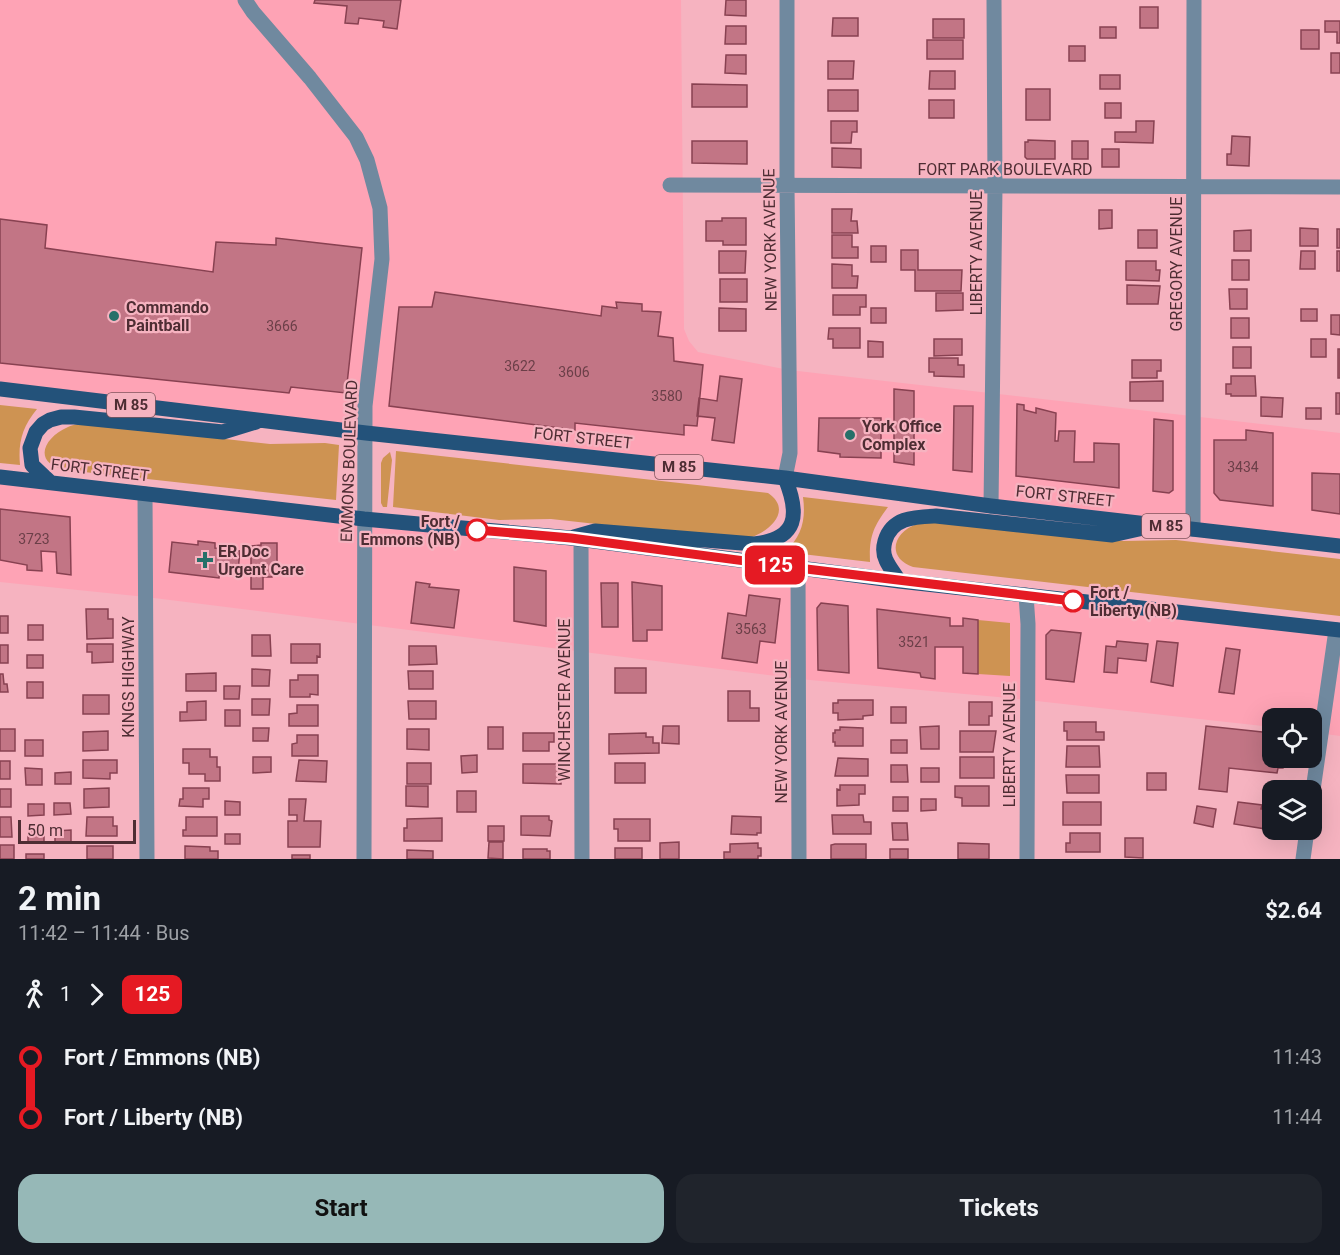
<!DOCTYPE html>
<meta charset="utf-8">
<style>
:root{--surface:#171b24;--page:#20242c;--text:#f1f3f6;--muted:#9ea1a6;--accent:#96b8b7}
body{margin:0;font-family:Roboto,sans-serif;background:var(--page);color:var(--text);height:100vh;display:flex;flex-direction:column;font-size:22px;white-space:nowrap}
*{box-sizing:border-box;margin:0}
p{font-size:20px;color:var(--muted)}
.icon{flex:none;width:33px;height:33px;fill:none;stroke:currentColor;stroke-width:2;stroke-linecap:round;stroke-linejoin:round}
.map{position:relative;height:859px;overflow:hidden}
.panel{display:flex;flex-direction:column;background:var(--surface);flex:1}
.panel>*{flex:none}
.badge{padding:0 12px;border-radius:9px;font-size:21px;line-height:39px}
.buttons{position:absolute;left:1262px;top:708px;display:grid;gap:12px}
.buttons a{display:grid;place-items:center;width:60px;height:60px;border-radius:12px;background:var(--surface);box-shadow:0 6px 24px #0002;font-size:30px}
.scale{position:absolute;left:18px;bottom:15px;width:118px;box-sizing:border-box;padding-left:6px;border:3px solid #4e2d33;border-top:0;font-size:16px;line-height:21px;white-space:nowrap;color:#4e2d33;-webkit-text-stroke:4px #f6b3c0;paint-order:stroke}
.map>.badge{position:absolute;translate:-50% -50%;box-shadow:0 0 0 3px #fff}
.legs{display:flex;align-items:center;gap:9px;height:66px;padding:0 18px;font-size:20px}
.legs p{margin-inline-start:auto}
.overview{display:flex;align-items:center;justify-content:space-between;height:102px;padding:0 18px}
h1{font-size:33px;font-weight:700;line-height:45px}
.primary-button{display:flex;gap:12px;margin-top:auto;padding:12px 18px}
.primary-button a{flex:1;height:69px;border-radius:18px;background:var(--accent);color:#111;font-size:24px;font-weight:700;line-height:69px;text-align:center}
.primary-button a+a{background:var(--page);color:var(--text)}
ul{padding:0 18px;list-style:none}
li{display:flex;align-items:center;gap:21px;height:60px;font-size:22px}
li i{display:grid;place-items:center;width:9px;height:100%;margin:0 8px;background:currentColor}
li i::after{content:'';width:15px;height:15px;margin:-8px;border:4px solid;border-radius:50%;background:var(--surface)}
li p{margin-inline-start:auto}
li:first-child i{background:linear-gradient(#0000 50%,currentColor 0)}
li:last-child i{background:linear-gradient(currentColor 50%,#0000 0)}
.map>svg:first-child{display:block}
.built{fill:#fea3b5}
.grass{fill:#ce9352}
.building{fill:#c27585;stroke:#884151;stroke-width:1.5}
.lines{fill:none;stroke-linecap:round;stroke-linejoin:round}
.minor{stroke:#70899f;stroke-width:15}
.major{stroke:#23527a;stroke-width:15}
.line-1-casing{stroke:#fff;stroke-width:14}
.line-1{stroke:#e51a23;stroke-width:9}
.poi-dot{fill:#277069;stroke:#f6b3c0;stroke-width:2}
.stop-1-dot{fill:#fff;stroke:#e51a23;stroke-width:3}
.labels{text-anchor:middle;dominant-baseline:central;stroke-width:4.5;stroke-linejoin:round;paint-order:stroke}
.number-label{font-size:14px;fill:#6b3f48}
.shield{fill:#f6b3c0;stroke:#80555d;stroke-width:1.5}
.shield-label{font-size:15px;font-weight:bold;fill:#4e2d33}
.street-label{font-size:16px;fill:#4e2d33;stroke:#f6b3c0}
.poi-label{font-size:16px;font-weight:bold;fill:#4e2d33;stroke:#f6b3c0;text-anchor:start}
.stop-label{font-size:16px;font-weight:bold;fill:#4e2d33;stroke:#f6b3c0;text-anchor:end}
</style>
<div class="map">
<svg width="1340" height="859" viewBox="0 0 1340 859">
<rect width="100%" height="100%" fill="#f6b3c0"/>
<path class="built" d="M 0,0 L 681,0 L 684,329 L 689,341 L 698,352 L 789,370 L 1340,433 L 1340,546 L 0,389 Z
M 0,477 L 1340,630 L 1340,736 L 1311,732 L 1311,718 L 1272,718 L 1272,727 L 1009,698 L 799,679 L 146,597 L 0,582 Z"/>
<path class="grass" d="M 0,405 L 37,409 C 22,427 18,443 20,465 L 0,463 Z
M 87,423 L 270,444 L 325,443 L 339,445 L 336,500 L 66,470 C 32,463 43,438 68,427 C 74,424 81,424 87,423 Z
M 396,451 L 768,493 C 792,509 772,530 752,537 C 746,539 739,539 733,539 L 551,519 L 499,520 L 393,507 Z
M 390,452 L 392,460 L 387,507 L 383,507 L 381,503 L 381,463 L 383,458 Z
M 803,497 L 888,507 C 873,527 869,537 870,562 L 785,552 C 802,536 806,520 803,497 Z
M 941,520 L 1123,541 L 1176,540 L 1340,559 L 1340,616 L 913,567 C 886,558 893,532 917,524 C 925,522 933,521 941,520 Z
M 978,620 L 1010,623 L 1010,676 L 978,674 Z"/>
<path class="building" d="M 315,0 L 401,0 L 397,29 L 383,27 L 384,21 L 359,18 L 358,24 L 345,23 L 347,6 L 314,3 Z
M 726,0 L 746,0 L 746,16 L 725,15 Z
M 1140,7 L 1158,7 L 1158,28 L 1140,28 Z
M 833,18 L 858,18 L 858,36 L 832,36 Z
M 933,19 L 964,19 L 964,38 L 933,38 Z
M 1325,21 L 1340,21 L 1340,43 L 1337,43 L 1337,32 L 1325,32 Z
M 726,26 L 746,26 L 746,44 L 725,44 Z
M 1100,27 L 1116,27 L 1116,38 L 1100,38 Z
M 1301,30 L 1319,30 L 1319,49 L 1301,49 Z
M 927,40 L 963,40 L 963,59 L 927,59 Z
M 1069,46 L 1085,46 L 1085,61 L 1069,61 Z
M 1331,53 L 1340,53 L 1340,73 L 1331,73 Z
M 726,55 L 746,55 L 746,74 L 725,73 Z
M 828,61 L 854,61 L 853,79 L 828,79 Z
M 930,71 L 955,71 L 955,89 L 929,89 Z
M 1100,75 L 1120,75 L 1120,89 L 1100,89 Z
M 692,84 L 747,85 L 747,107 L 692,107 Z
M 1026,89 L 1050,89 L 1050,120 L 1026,120 Z
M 828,90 L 858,90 L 858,111 L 828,111 Z
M 929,100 L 954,100 L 954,118 L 929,118 Z
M 1105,103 L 1121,103 L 1121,118 L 1105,118 Z
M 831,121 L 857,121 L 857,132 L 852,132 L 851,143 L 831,143 Z
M 1136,121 L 1154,121 L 1153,143 L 1115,142 L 1115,132 L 1136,132 Z
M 1232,136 L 1250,137 L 1249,166 L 1227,165 L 1227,154 L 1231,154 Z
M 1028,140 L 1055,141 L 1055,159 L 1027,159 L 1025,157 L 1025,142 L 1028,142 Z
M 692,141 L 747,141 L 747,164 L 692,163 Z
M 1072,141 L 1088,141 L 1088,159 L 1072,159 Z
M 832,148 L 861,149 L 861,168 L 832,167 Z
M 1102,149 L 1119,149 L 1119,167 L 1102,167 Z
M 832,209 L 852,209 L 851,221 L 857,221 L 858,233 L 832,233 Z
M 1099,210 L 1112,210 L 1112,228 L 1099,229 Z
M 722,218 L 746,218 L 746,245 L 723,245 L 723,241 L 706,241 L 706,221 L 722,221 Z
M 0,219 L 47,225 L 45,248 L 213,272 L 216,242 L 276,245 L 276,238 L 362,248 L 346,393 L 291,387 L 289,393 L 0,363 Z
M 1300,228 L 1318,229 L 1318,246 L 1300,246 Z
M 1337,229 L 1340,229 L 1340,248 L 1337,248 Z
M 1138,230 L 1157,230 L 1157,248 L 1138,248 Z
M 1251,230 L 1251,251 L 1234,251 L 1234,231 Z
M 832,235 L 852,235 L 852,247 L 858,247 L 858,258 L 832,258 Z
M 871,246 L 886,246 L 886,262 L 871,262 Z
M 901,250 L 918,250 L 918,270 L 962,270 L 961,291 L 915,291 L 915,270 L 901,270 Z
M 719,251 L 746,251 L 745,273 L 719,273 Z
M 1301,251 L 1315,251 L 1315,269 L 1300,269 Z
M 1337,251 L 1340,251 L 1340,271 L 1337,271 Z
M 1232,260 L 1249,260 L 1249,280 L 1232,280 Z
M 1126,261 L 1156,261 L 1156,270 L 1160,270 L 1159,281 L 1126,280 Z
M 832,264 L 852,265 L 852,276 L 858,276 L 857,288 L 832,288 Z
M 720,279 L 747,279 L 747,302 L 720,302 Z
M 1127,285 L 1160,286 L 1158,304 L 1127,304 Z
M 1229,289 L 1247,289 L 1247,309 L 1230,309 Z
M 435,292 L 601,316 L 602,306 L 617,308 L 616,302 L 642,304 L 642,311 L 661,312 L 658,336 L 673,338 L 674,361 L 703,365 L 697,426 L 684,425 L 684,435 L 575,423 L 575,430 L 389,406 L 399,307 L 432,307 Z
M 936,293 L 963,293 L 963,310 L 936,311 Z
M 833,295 L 866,295 L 866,307 L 860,307 L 860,315 L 833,315 Z
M 719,308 L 746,309 L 746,331 L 719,331 Z
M 871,308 L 886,308 L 886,323 L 871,323 Z
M 1301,309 L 1317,309 L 1317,321 L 1301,321 Z
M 1331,315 L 1340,315 L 1340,335 L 1331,334 Z
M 1231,318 L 1249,318 L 1249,338 L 1231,338 Z
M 829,328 L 860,328 L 860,348 L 833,348 L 833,339 L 828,339 Z
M 934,339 L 962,339 L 962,355 L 934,356 Z
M 1311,339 L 1326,339 L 1326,357 L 1311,357 Z
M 868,341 L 883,342 L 883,357 L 868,357 Z
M 1233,347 L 1251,347 L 1251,368 L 1233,368 Z
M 1338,349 L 1340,349 L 1340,378 L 1338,378 Z
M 929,358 L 958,358 L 958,365 L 964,365 L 964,377 L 934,376 L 934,372 L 929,372 Z
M 1132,360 L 1161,360 L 1161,371 L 1157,371 L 1157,378 L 1132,378 Z
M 720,376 L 742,379 L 734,443 L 712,440 L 715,418 L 697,416 L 699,398 L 717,401 Z
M 1231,376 L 1255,376 L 1256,396 L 1231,396 L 1231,394 L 1226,394 L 1226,384 L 1231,384 Z
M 1163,381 L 1163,401 L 1130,401 L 1130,382 Z
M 894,389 L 914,391 L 914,465 L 894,462 Z
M 1336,393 L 1340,393 L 1340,414 L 1336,414 Z
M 1261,397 L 1283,398 L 1282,417 L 1261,416 Z
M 1017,404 L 1024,405 L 1024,410 L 1036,413 L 1036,408 L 1056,413 L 1055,441 L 1058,441 L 1059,431 L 1075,431 L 1074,462 L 1094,462 L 1094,443 L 1119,444 L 1119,488 L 1016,476 Z
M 954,406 L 973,406 L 972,472 L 953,470 Z
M 1306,408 L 1321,408 L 1321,419 L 1306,419 Z
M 819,418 L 881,418 L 881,458 L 840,457 L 840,454 L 818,451 Z
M 1154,419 L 1173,421 L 1173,490 L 1169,493 L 1153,491 Z
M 1246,430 L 1273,433 L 1273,506 L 1220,500 L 1214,493 L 1214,440 L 1246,440 Z
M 1312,473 L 1340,474 L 1340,514 L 1312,510 Z
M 0,509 L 70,517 L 71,575 L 57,573 L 56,552 L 41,551 L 42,571 L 27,570 L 27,565 L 0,560 Z
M 198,541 L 215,543 L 215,548 L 240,551 L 238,571 L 220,569 L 219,578 L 169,572 L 172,542 L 198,545 Z
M 261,543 L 277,543 L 277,564 L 272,567 L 272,577 L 263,577 L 263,589 L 251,589 L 251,546 L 261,545 Z
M 514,567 L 546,571 L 546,626 L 514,621 Z
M 416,582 L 430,584 L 429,587 L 459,590 L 454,628 L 411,623 Z
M 632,582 L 662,586 L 662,630 L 647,630 L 647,641 L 633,641 Z
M 601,583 L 618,583 L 618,627 L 602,627 Z
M 749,595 L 780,599 L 775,643 L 760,641 L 757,663 L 722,658 L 728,613 L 746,616 Z
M 821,603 L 848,606 L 849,673 L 818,670 L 817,608 Z
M 86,609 L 108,609 L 108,619 L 113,619 L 113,638 L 87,639 Z
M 877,609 L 950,618 L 950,626 L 963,626 L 963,618 L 978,620 L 978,674 L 963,673 L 963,647 L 935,647 L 935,679 L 921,677 L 920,673 L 878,668 Z
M 0,616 L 8,616 L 8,633 L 0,633 Z
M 28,625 L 43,625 L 43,640 L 28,640 Z
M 1051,630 L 1081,633 L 1074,682 L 1046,679 L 1046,635 Z
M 252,635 L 270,635 L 271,656 L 252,656 Z
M 1117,641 L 1148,644 L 1146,661 L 1118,658 L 1117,673 L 1104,672 L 1106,646 L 1116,647 Z
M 1157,641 L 1178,643 L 1173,686 L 1151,682 Z
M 87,644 L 113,644 L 113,662 L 92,663 L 92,652 L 87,652 Z
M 291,644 L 320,644 L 320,657 L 317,656 L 317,663 L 291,663 Z
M 0,645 L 8,645 L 8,663 L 0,663 Z
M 409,646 L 436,646 L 437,664 L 409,665 Z
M 1226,648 L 1240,650 L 1234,694 L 1219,692 Z
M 27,655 L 43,655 L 43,668 L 27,668 Z
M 615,668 L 646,668 L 646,693 L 615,693 Z
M 252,669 L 270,670 L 269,686 L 252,686 Z
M 408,671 L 433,671 L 433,689 L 409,689 Z
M 216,673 L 216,691 L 186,691 L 186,674 Z
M 0,674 L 3,674 L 4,684 L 7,684 L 8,692 L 0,692 Z
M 298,675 L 318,675 L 318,695 L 310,694 L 310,697 L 290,697 L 290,680 L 298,680 Z
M 27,682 L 43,682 L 43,698 L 27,698 Z
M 224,686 L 240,686 L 239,699 L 224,699 Z
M 728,691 L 750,691 L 750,708 L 759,708 L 759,721 L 728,721 Z
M 83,695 L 109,695 L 109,714 L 83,714 Z
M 252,699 L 270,699 L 269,715 L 252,715 Z
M 838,700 L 873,700 L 873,715 L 863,716 L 863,719 L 838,720 L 838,713 L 833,713 L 833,703 L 838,703 Z
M 206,701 L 206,720 L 180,721 L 180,712 L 187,712 L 187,702 Z
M 408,701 L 436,701 L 436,719 L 409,719 Z
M 969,702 L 992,702 L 992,716 L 989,716 L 989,725 L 969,725 Z
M 297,705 L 318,705 L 318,726 L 289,726 L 289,714 L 297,713 Z
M 891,707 L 906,707 L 906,723 L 891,723 Z
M 225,710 L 240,710 L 240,726 L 225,726 Z
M 1064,722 L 1096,722 L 1096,732 L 1104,732 L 1104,740 L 1067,740 L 1067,731 L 1064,731 Z
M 663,726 L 679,726 L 679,744 L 662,743 Z
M 939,726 L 939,749 L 921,749 L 920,727 Z
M 1206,726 L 1272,733 L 1272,758 L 1284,758 L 1283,768 L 1278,768 L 1277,773 L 1229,768 L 1227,792 L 1199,789 Z
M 488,727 L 503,727 L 503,749 L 488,749 Z
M 840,727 L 863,728 L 863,746 L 835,746 L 835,742 L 833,742 L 833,733 L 835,733 L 835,730 L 840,730 Z
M 253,728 L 269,728 L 268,741 L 253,741 Z
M 0,729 L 15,729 L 15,751 L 0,751 Z
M 407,729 L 429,729 L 429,750 L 407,749 Z
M 108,731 L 108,750 L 83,751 L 83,732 Z
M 960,731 L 996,731 L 993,752 L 960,752 Z
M 523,733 L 554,733 L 554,742 L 549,742 L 549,751 L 523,751 Z
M 646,733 L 646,737 L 653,737 L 653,743 L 659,743 L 659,753 L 609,754 L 609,734 Z
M 297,735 L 318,735 L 318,756 L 292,756 L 292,744 L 297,743 Z
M 25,740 L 43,740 L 43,756 L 25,756 Z
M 891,740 L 907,740 L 907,753 L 891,753 Z
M 1067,746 L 1099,746 L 1100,767 L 1066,767 Z
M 183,749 L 210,749 L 210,757 L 217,757 L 217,767 L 220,767 L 220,781 L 205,781 L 205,774 L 189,774 L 189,763 L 183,763 Z
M 477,755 L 477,772 L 462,773 L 461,756 Z
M 253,757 L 271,757 L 271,772 L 253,773 Z
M 960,757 L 994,757 L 994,778 L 960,778 Z
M 838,758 L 868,759 L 868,776 L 835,776 Z
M 83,760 L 117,760 L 117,773 L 110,773 L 110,779 L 83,778 Z
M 299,760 L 327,761 L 326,782 L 296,781 Z
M 0,761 L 10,761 L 10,779 L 0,779 Z
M 407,763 L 431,763 L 431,784 L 407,784 Z
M 615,763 L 645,763 L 645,783 L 615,783 Z
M 523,764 L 557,764 L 557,770 L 561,770 L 561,784 L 523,783 Z
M 891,765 L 907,765 L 908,782 L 891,782 Z
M 25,768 L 42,769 L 42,785 L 26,785 Z
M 921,768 L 939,768 L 939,782 L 921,782 Z
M 71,772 L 71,784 L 55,784 L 55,773 Z
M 1147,773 L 1166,773 L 1166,790 L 1147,790 Z
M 1066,775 L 1099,775 L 1099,793 L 1067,793 Z
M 840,785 L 865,785 L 865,794 L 859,794 L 859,805 L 837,806 L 837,789 L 840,790 Z
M 406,786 L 428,786 L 428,807 L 406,806 Z
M 955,786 L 989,786 L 989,806 L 962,806 L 962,798 L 955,797 Z
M 109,788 L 109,807 L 84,808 L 84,789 Z
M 183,788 L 209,788 L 209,799 L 203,799 L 203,807 L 179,806 L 180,799 L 183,799 Z
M 0,789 L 11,789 L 11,807 L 0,807 Z
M 457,791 L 476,791 L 476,812 L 457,812 Z
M 893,797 L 908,797 L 908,811 L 893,811 Z
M 289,799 L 306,799 L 304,821 L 321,821 L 320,847 L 288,847 L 288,821 L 297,821 L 297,815 L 289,815 Z
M 921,799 L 936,799 L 936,810 L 921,811 Z
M 225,801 L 240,802 L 240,815 L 225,815 Z
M 1063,802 L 1101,802 L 1101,825 L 1063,825 Z
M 1238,802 L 1262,805 L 1261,809 L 1272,811 L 1272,828 L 1266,827 L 1266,829 L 1234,824 Z
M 54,803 L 70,803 L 71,814 L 54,815 Z
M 28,804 L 44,804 L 44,815 L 28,816 Z
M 1197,806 L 1216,809 L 1213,827 L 1194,823 Z
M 832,815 L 863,815 L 864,822 L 871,822 L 871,834 L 833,834 Z
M 521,816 L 549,816 L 549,820 L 552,821 L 550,836 L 521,835 Z
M 732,816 L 761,817 L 761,833 L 757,833 L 757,835 L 731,834 Z
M 0,817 L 11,817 L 12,837 L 0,837 Z
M 87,817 L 113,817 L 113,826 L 117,826 L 117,836 L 86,836 Z
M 186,817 L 217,817 L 217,836 L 183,836 L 183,830 L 186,830 Z
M 442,818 L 442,841 L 404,841 L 404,828 L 407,828 L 407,819 Z
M 614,819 L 650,819 L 650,841 L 618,841 L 618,829 L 614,829 Z
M 892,823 L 907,823 L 908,840 L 893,840 Z
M 488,826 L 504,826 L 504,841 L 488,841 Z
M 71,830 L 71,842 L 55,842 L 55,831 Z
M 28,831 L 44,831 L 44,842 L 28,843 Z
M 1070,833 L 1100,833 L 1100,852 L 1066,852 L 1066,843 L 1070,843 Z
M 225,834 L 240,834 L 240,844 L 225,844 Z
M 1125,838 L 1143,838 L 1143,858 L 1125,857 Z
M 489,842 L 503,842 L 503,859 L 488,858 Z
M 679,842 L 679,859 L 660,859 L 660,843 Z
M 758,843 L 758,848 L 761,848 L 761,856 L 758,856 L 758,859 L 724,859 L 724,852 L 730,852 L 730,844 Z
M 958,843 L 989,844 L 989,859 L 958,859 Z
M 835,844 L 866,844 L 866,859 L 831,859 L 831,845 Z
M 0,845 L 14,845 L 14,859 L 0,859 Z
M 87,846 L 113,846 L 113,859 L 87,859 Z
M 185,846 L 210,847 L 210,851 L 218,851 L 218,859 L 185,859 Z
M 615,848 L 642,848 L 642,859 L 615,859 Z
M 523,849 L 547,849 L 547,851 L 550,851 L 550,859 L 523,859 Z
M 890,849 L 908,849 L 908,859 L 890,859 Z
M 407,850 L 433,851 L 433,859 L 407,859 Z
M 26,854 L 44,854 L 44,859 L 26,859 Z
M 292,855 L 310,855 L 310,859 L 292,859 Z"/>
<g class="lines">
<path class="minor" d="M 245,0 L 253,12 L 310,78 L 356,137 L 367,160 L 380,208 L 382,259 L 365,406 L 364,859
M 670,185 L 1340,187
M 785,478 L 790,453 L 787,186 L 787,0
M 145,494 L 147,859
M 991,506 L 995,187 L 994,0
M 1193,529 L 1194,0
M 581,540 L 582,859
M 798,568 L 799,859
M 1026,595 L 1028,624 L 1027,859
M 1311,804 L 1336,630
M 1303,859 L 1307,830"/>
<path class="major" d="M 0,389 L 366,433 L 785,478 L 991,506 L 1340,546
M 0,477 L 364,519 L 571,538 L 899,581 L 1340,630
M 50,482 L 32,465 L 30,448 L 36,432 L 43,424 L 50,420 L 61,417 L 74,417 L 223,432 L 256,422
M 574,537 L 595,531 L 754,544 C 798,539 800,515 785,478
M 899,581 C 895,574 889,567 886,560 C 883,554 883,548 885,541 C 892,517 915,517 936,516 L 1112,535 L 1148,527"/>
</g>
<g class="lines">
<g class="line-1-casing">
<path id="line-1" d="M 477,530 L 571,538 L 798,568 L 1073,601"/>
</g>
<use href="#line-1" class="line-1"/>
</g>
<g class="poi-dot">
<circle cx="114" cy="316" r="6"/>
<circle cx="850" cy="435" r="6"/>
<path d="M202 551h6v6h6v6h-6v6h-6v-6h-6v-6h6z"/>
</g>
<g class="stop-1-dot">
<circle cx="477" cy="530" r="10"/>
<circle cx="1073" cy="601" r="10"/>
</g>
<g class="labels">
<g class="number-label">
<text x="282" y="326">3666</text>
<text x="520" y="366">3622</text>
<text x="574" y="372">3606</text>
<text x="667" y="396">3580</text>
<text x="1243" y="467">3434</text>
<text x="34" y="539">3723</text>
<text x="751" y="629">3563</text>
<text x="914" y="642">3521</text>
</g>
<g class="shield">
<rect x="107" y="393" width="48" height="24" rx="4.5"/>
<rect x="655" y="455" width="48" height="24" rx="4.5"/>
<rect x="1142" y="514" width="48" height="24" rx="4.5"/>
</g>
<g class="shield-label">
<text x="131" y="405">M 85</text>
<text x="679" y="467">M 85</text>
<text x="1166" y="526">M 85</text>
</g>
<g class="street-label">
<text x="1005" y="169">FORT PARK BOULEVARD</text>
<text transform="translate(770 240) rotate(-91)">NEW YORK AVENUE</text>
<text transform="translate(976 253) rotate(-90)">LIBERTY AVENUE</text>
<text transform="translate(1176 264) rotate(-90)">GREGORY AVENUE</text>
<text transform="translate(583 438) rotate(6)">FORT STREET</text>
<text transform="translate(349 461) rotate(-88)">EMMONS BOULEVARD</text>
<text transform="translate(100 470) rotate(7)">FORT STREET</text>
<text transform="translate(1065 496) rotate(6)">FORT STREET</text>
<text transform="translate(128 677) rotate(-90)">KINGS HIGHWAY</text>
<text transform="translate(564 700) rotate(-90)">WINCHESTER AVENUE</text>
<text transform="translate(781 732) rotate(-90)">NEW YORK AVENUE</text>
<text transform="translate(1009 745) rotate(-90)">LIBERTY AVENUE</text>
</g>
<g class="poi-label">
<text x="126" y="307">Commando<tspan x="126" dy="18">Paintball</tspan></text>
<text x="862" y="426">York Office<tspan x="862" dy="18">Complex</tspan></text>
<text x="218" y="551">ER Doc<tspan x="218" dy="18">Urgent Care</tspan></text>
</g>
<g class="stop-label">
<text x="460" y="521">Fort /<tspan x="460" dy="18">Emmons (NB)</tspan></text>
<text x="1090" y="592" text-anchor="start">Fort /<tspan x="1090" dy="18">Liberty (NB)</tspan></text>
</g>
</g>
</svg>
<div class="buttons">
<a><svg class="icon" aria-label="locate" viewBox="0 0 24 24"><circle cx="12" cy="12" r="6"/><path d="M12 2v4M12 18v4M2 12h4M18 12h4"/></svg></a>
<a><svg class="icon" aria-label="layers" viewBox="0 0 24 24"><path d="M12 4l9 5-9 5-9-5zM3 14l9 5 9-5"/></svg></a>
</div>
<div class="scale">50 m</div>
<b class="badge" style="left:775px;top:565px;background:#e51a23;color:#fff">125</b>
</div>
<section class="panel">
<div class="overview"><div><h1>2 min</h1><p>11:42 – 11:44 · Bus</p></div><b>$2.64</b></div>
<div class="legs"><svg class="icon" aria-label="walk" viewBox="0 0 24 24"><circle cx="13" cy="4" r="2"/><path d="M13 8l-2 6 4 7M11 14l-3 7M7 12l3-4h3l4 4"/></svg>1<svg class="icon" aria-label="forward" viewBox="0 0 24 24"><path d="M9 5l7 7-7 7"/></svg><b class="badge" style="background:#e51a23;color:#fff">125</b></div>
<ul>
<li><i style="color:#e51a23"></i><b>Fort / Emmons (NB)</b><p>11:43</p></li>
<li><i style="color:#e51a23"></i><b>Fort / Liberty (NB)</b><p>11:44</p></li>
</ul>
<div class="primary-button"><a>Start</a><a>Tickets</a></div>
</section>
